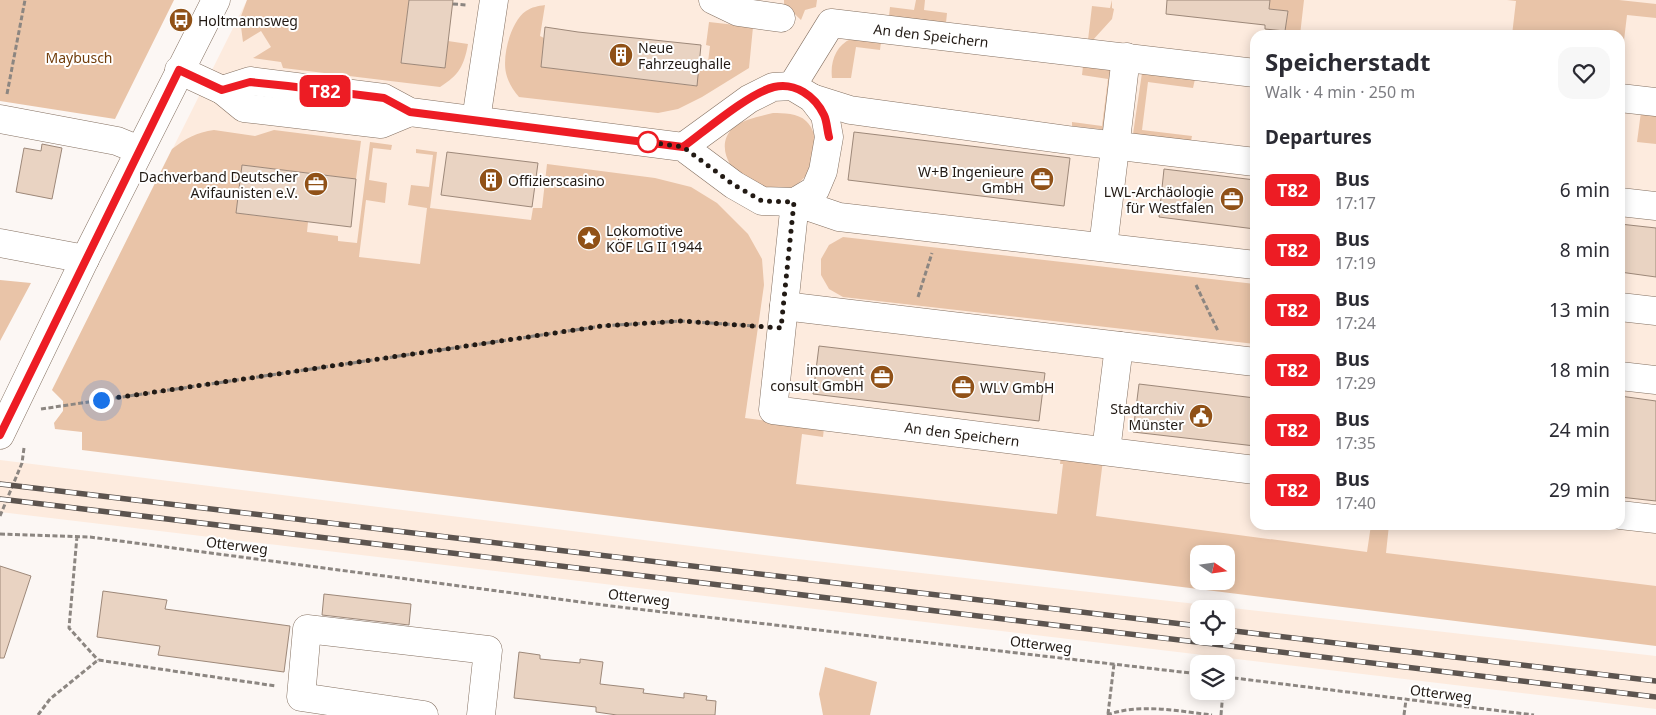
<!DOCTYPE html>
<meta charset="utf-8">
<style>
:root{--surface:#fff;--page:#f7f7f7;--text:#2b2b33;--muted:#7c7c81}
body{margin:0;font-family:"Noto Sans",sans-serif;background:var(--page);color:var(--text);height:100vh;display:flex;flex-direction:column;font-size:19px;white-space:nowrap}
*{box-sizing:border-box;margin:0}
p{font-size:16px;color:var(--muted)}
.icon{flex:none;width:28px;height:28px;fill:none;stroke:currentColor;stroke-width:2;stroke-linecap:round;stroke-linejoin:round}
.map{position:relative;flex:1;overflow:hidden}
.sheet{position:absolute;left:1250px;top:30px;width:375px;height:500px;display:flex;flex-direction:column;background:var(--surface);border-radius:15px;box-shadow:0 2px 12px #0003}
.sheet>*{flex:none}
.badge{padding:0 10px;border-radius:8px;font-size:18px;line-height:32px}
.needle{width:32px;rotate:103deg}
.controls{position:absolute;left:1190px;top:545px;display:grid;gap:10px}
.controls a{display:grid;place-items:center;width:45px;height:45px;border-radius:10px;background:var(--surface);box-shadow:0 2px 12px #0003;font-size:25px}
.you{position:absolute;width:25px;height:25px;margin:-12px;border:4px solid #fff;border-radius:50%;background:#1a73e8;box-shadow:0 0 0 8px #1a73e833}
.map>.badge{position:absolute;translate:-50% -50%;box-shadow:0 0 0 2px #fff}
h2{padding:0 15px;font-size:19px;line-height:45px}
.round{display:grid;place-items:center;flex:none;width:52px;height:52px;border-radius:15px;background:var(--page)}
.headline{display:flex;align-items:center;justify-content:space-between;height:85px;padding:0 15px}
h1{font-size:24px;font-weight:700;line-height:38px}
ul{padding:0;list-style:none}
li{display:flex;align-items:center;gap:15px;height:60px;padding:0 15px}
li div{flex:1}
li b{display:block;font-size:19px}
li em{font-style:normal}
li .badge{min-width:55px;font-weight:700;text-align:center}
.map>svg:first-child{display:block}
.built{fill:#fdebde;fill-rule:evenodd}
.green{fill:#e9c4a8;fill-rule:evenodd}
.building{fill:#e9d3c2;stroke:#9d8879}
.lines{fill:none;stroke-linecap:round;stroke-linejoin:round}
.minor-casing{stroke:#847061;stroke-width:29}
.path{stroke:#8c8681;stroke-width:3;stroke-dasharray:5 2.5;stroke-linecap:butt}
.minor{stroke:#fff;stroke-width:28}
.rail-casing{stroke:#5c544f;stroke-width:5.5}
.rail{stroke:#fff;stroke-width:4;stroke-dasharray:11;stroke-linecap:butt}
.line-casing{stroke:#fff;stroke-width:11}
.line{stroke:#ed1c24;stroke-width:8}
.walk{stroke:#221a14;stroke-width:5;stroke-dasharray:0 9}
.stop-dot{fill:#fff;stroke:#ed1c24;stroke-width:2.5}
.labels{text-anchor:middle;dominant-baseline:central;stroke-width:4;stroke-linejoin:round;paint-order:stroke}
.poi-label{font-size:14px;fill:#221a14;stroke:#fff;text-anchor:start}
.street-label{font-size:14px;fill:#221a14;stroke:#fff}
.park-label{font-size:14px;fill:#723e0c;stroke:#fff}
</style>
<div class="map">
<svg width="1656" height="715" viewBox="0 0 1656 715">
<rect width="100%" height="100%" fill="#fcf7f4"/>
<path class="built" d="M 247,0 L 1656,0 L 1656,617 L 1226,554 L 1199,554 L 54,423 L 63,411 L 63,401 L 52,390 ZM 1255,35 L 1620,35 L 1620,525 L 1255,525 Z
M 0,460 L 789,558 L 1656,656 L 1656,709 L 0,512 ZM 1199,609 L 1226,609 L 1226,636 L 1199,636 Z"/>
<path class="green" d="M 0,0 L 174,0 L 115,119 L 0,101 Z
M 247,0 L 409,0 L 401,63 L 445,68 L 448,41 L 468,44 C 464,66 459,75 440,87 L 283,68 L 281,62 L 253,58 L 271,47 L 261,31 L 243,42 L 240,19 Z
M 784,0 L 817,0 L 816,7 L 805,10 L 801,20 L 784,4 Z
M 916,0 L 925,0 L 924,10 L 947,13 L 946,23 L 889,16 L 890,7 L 914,10 Z
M 1112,0 L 1112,8 L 1114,9 L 1112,19 L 1092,41 L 1088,40 L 1092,6 L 1110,8 Z
M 1270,0 L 1304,0 L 1300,35 L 1265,35 L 1266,29 L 1285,31 L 1288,11 L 1269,9 Z
M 1507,0 L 1619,0 L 1656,4 L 1656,18 L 1627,15 L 1620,74 L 1620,35 L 1512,35 L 1516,1 Z
M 545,5 L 540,36 L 544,38 L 541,67 L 696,86 L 699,62 L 708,62 L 710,46 L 706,45 L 709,22 L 753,27 L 749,68 L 702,97 L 678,109 L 658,113 L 519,97 C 513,90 508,82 506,73 C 502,55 511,21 526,11 C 532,7 538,6 545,5 Z
M 851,39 L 881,42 L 880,50 L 856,47 L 851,78 L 832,78 C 830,62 836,45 851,39 Z
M 1083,66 L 1116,71 L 1108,130 L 1072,126 L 1072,122 L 1102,126 L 1108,79 L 1082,75 Z
M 1142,73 L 1195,79 L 1193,88 L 1148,82 L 1142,130 L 1192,136 L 1191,141 L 1133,134 Z
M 1641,112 L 1656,114 L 1656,144 L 1637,142 Z
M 773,113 C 783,113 798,113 806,121 C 827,141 812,186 783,190 C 769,192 756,183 744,177 C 727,169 716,142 734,127 C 744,119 761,116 773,113 Z
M 214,130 L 255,136 L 274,130 L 361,141 L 356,179 L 242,165 L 236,213 L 308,222 L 307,232 L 338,236 L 338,241 L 357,243 L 370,142 L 392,145 L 391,150 L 373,148 L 369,180 L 387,183 L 385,203 L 366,200 L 359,257 L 420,264 L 427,208 L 408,205 L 411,185 L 429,187 L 433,155 L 416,153 L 416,149 L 437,152 L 430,208 L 531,220 L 533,208 L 542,208 L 547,164 L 655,178 L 691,187 L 717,203 L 748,234 L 762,259 L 764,285 L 745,418 L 824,428 L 823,437 L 802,434 L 796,484 L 1057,514 L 1063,464 L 1060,464 L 1061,455 L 1103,460 L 1096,516 L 1367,552 L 1371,525 L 1389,525 L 1386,553 L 1656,586 L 1656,646 L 82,450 L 82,432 L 55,429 L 54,423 L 63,411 L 63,401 L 52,390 L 172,149 C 185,139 197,132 214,130 ZM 1199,554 L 1226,554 L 1226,581 L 1199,581 Z
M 843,237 L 1255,284 L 1255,344 L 843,297 L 829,289 L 821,275 L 821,259 L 829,245 Z
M 0,280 L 31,283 L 0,341 Z
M 825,667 L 877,682 L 870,715 L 823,715 L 819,694 Z"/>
<path class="building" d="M 409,0 L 453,0 L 445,68 L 401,63 Z
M 1167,0 L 1270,0 L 1269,9 L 1288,11 L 1285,31 L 1265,29 L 1265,25 L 1166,14 Z
M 545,27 L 578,32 L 701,45 L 697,86 L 541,67 Z
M 854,132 L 1070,158 L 1064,206 L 848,180 Z
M 42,144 L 62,148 L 52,199 L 16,192 L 24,148 L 41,151 Z
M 447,152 L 538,163 L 532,207 L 441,195 Z
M 242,165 L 356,179 L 351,227 L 236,213 Z
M 1164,169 L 1255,180 L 1255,229 L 1159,217 Z
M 1620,224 L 1656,228 L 1656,277 L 1620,272 Z
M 819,346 L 1045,373 L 1039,421 L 813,394 Z
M 1139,384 L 1255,398 L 1255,446 L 1133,432 Z
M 1620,396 L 1656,401 L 1656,501 L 1620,497 Z
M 0,566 L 31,576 L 4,658 L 0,658 Z
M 103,591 L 167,600 L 165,609 L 290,626 L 284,672 L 158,655 L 160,646 L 97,637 Z
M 324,594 L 411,604 L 409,625 L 322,615 Z
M 519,652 L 540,655 L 540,659 L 580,663 L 580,659 L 603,662 L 600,684 L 644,689 L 643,693 L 684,698 L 684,693 L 707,696 L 706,700 L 716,701 L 715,715 L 617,715 L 596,712 L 596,707 L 514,698 Z"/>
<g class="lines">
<g class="minor-casing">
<g id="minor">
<path d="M 713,0 L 738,12 L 781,18"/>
<path d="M 179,70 L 222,90 L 244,108 L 381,124 L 410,112"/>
<path id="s1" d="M 792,86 L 831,23 L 1255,73"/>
<path d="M 222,90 L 250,81 L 384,98 L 410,112 L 683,147 L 734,185 L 762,201 L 795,202 L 815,190 L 823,171 L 829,137 L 825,115 L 812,98 L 792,86 L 773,87 L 749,99 L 683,147"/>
<path d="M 812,98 L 850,110 L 1068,140 L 1255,162"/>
<path d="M 1620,98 L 1656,102"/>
<path d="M 0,119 L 117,141 L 139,150"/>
<path d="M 476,120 L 494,0"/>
<path d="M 1620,202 L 1656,206"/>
<path d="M 0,243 L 85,259"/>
<path d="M 1103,247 L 1126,57"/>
<path id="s2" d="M 1255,265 L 839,217 L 795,202 L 773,410 L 1255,470"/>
<path d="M 784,306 L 1255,362"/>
<path d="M 1620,307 L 1656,311"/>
<path d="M 1620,376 L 1656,380"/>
<path d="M 0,435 L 85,259 L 216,0"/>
<path d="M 1106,451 L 1119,346"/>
<path d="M 1620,515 L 1656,519"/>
<path d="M 424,715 L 301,697 L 307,629 L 488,650 L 481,715"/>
</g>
</g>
<path class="path" d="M 453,4 L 467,5
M 7,94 L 25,0
M 1196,285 L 1218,331
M 918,297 L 932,253
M 41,409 L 602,326 L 681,321 L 756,326
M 0,516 L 22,463 L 24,448
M 0,534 L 90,537 L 611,606 L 1199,674
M 77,536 L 69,628 L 98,660
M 1226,677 L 1534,715
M 1108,714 L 1114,664
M 38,715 L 50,699 L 98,660 L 276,686
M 1107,715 C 1139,703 1178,711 1212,715
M 1221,715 L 1223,691
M 1404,715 L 1406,700"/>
<use href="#minor" class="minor"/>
<g class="rail-casing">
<path id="rail" d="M 0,484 L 1199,626
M 0,499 L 1656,697
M 1226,630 L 1656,681"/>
</g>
<use href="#rail" class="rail"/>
</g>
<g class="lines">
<g class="line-casing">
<path id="line" d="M 0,435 L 179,70 L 222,90 L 250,82 L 288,86 L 384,98 L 410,112 L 683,147 C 705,131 749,93 774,87 C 795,82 815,96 824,115 C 827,121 827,130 829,137"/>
</g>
<use href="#line" class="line"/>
<path class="walk" d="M 101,400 L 602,326 L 681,321 L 781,328 L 794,202 L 762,201 L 734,185 L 683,147 L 648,142"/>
</g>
<defs>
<g id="bus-disc" transform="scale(1.25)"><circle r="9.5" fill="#905117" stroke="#fff"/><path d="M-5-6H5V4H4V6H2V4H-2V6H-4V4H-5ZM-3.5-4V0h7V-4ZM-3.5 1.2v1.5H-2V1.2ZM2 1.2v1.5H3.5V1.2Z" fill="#fff"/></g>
<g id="building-disc" transform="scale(1.25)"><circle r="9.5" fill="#905117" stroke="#fff"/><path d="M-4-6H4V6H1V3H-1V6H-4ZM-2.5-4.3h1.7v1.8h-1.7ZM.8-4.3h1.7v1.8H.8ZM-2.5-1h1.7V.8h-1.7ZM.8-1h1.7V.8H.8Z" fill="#fff"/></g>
<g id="office-disc" transform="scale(1.25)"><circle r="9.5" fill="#905117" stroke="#fff"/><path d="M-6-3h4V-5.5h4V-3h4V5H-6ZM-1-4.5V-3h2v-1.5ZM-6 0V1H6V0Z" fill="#fff"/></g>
<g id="sight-disc" transform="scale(1.25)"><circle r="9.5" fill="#905117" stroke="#fff"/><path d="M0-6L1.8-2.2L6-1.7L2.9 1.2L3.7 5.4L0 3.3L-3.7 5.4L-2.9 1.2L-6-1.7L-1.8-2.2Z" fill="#fff"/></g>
<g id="civic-disc" transform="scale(1.25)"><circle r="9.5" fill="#905117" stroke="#fff"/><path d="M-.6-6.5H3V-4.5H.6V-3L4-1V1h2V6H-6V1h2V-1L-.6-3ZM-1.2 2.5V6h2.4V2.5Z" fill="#fff"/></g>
</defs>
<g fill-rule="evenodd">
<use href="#bus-disc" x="181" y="20"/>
<use href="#building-disc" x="621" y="55"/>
<use href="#office-disc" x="1042" y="179"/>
<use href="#building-disc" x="491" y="180"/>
<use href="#office-disc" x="316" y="184"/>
<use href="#office-disc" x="1232" y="199"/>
<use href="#sight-disc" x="589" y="238"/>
<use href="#office-disc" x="882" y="377"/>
<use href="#office-disc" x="963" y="387"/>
<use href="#civic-disc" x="1201" y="416"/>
</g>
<circle class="stop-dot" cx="648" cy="142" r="10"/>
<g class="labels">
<g class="poi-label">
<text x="198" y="20">Holtmannsweg</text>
<text x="638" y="47">Neue<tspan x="638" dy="16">Fahrzeughalle</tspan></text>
<text x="1024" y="171" text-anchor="end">W+B Ingenieure<tspan x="1024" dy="16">GmbH</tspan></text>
<text x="298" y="176" text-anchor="end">Dachverband Deutscher<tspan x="298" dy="16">Avifaunisten e.V.</tspan></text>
<text x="508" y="180">Offizierscasino</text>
<text x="1214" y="191" text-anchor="end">LWL-Archäologie<tspan x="1214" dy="16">für Westfalen</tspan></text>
<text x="606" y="230">Lokomotive<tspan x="606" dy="16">KÖF LG II 1944</tspan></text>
<text x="864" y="369" text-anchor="end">innovent<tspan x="864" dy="16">consult GmbH</tspan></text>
<text x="980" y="387">WLV GmbH</text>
<text x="1184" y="408" text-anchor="end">Stadtarchiv<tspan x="1184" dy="16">Münster</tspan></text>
</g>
<g class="street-label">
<text stroke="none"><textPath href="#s1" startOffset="175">An den Speichern</textPath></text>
<text stroke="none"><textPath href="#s2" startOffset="865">An den Speichern</textPath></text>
<text transform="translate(237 545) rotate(7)">Otterweg</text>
<text transform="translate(639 597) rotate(7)">Otterweg</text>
<text transform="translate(1041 644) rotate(7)">Otterweg</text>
<text transform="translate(1441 693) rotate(7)">Otterweg</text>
</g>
<g class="park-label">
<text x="79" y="57">Maybusch</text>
</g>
</g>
</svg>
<div class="controls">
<a><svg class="needle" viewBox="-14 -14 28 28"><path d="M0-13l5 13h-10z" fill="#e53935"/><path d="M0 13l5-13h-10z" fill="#7c7c81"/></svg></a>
<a><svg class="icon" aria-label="locate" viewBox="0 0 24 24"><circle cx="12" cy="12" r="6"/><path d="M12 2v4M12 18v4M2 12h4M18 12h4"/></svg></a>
<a><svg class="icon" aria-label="layers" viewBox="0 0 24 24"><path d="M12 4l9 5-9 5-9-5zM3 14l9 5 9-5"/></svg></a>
</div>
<div class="you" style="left:101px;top:400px"></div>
<b class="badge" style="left:325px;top:91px;background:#ed1c24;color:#fff">T82</b>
<section class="sheet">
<div class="headline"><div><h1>Speicherstadt</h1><p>Walk · 4 min · 250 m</p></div><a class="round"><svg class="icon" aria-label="heart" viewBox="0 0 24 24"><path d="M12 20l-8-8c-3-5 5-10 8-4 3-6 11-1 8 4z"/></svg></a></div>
<h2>Departures</h2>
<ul>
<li><span class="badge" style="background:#ed1c24;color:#fff">T82</span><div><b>Bus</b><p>17:17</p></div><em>6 min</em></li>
<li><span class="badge" style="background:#ed1c24;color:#fff">T82</span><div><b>Bus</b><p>17:19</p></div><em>8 min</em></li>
<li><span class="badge" style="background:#ed1c24;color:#fff">T82</span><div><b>Bus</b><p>17:24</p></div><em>13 min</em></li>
<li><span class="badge" style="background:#ed1c24;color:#fff">T82</span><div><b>Bus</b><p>17:29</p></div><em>18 min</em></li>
<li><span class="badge" style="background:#ed1c24;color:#fff">T82</span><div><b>Bus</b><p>17:35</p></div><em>24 min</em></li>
<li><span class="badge" style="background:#ed1c24;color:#fff">T82</span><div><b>Bus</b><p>17:40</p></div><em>29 min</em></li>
</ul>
</section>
</div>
